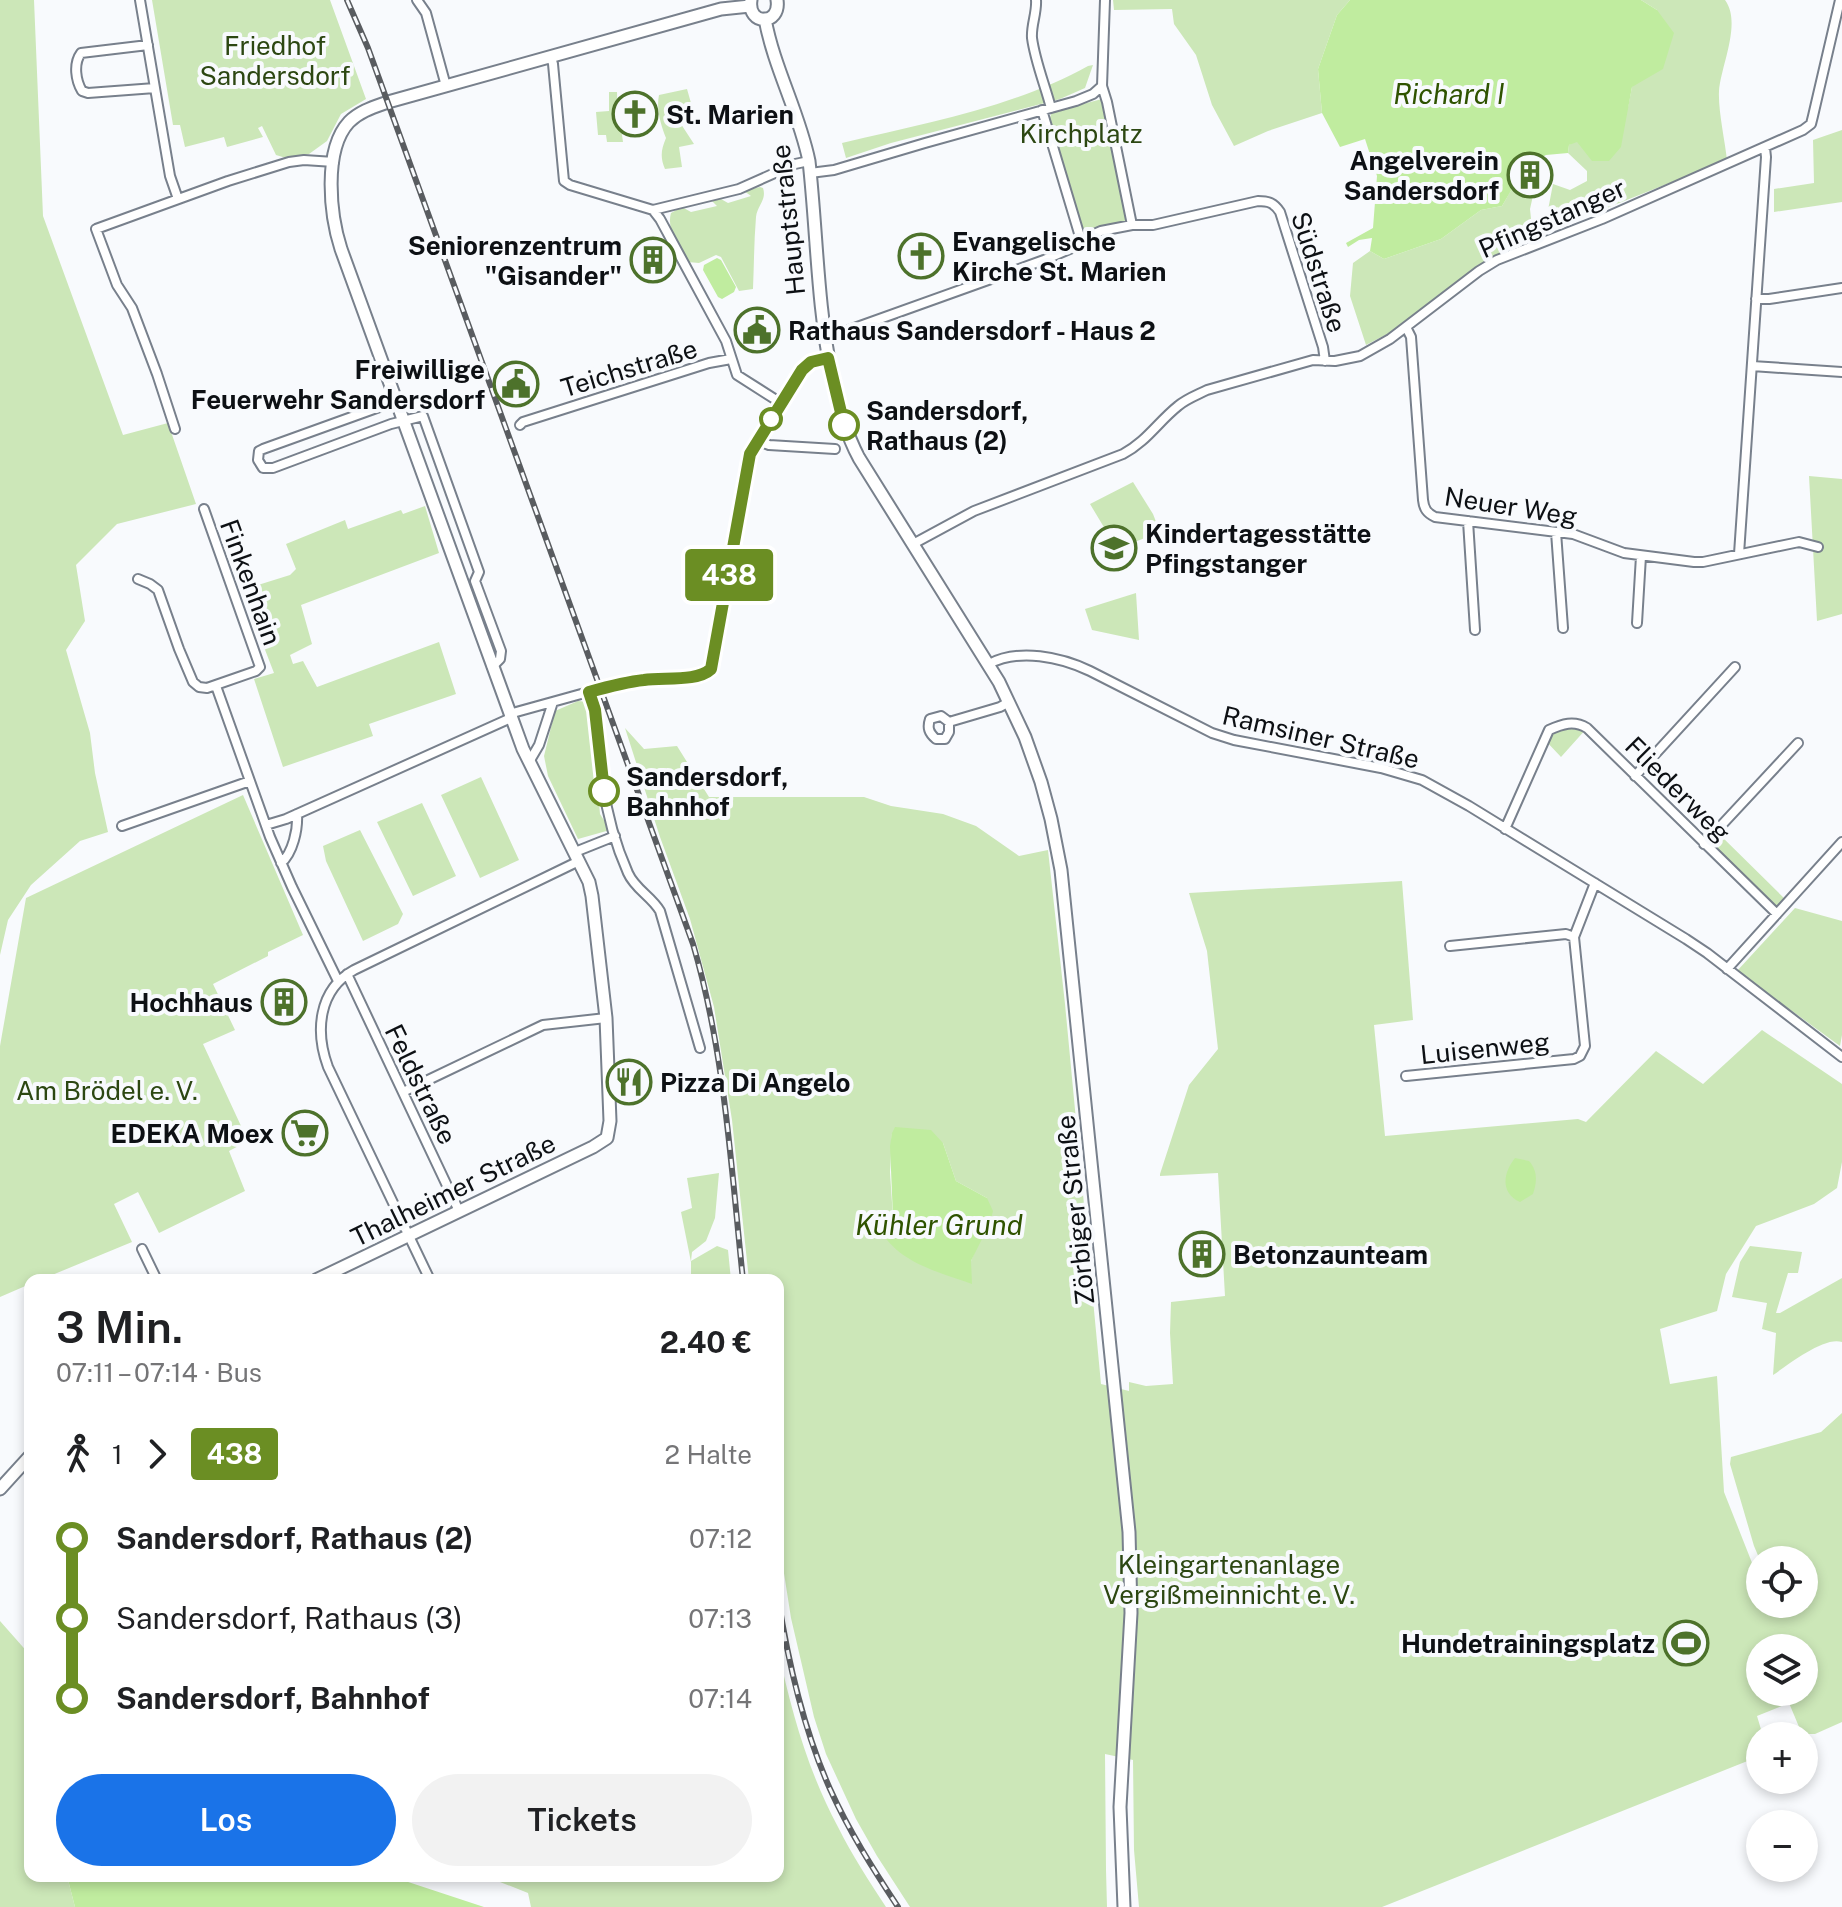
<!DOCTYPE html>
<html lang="de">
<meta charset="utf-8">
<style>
:root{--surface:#fff;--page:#f2f2f2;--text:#202124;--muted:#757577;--accent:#1a73e8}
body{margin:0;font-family:"Public Sans",sans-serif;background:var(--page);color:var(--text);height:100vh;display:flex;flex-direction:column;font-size:30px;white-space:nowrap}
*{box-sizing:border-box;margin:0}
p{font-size:26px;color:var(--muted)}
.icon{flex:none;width:44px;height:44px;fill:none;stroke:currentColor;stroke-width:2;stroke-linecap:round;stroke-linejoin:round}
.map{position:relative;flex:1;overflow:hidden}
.panel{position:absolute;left:24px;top:1274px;width:760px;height:608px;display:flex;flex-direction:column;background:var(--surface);border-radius:16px;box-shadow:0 4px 12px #0003}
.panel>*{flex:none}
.badge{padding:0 16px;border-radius:6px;font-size:28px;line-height:52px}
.controls{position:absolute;left:1746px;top:1546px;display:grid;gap:16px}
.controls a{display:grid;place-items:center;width:72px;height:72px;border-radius:50%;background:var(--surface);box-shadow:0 4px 12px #0003;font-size:40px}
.map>.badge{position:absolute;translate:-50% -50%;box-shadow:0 0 0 4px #fff}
.legs{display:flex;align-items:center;gap:12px;height:88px;padding:0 32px;font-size:26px}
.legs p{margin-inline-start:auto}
.headline{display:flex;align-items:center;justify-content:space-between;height:136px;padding:0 32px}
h1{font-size:44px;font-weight:600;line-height:60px}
.action{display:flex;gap:16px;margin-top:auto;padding:16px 32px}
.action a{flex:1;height:92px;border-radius:48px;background:var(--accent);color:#fff;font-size:32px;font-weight:600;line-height:92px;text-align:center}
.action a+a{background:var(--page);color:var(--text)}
ul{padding:0 32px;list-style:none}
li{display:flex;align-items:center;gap:28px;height:80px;font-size:30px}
li i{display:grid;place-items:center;width:12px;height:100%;margin:0 10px;background:currentColor}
li i::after{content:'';width:20px;height:20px;margin:-10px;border:6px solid;border-radius:50%;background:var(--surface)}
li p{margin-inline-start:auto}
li:first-child i{background:linear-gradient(#0000 50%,currentColor 0)}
li:last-child i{background:linear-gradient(currentColor 50%,#0000 0)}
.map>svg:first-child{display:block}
.green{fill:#cce7b8;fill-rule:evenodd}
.water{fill:#c0ec9f}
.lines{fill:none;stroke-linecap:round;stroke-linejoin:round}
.street-casing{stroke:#78808c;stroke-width:12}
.secondary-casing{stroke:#78808c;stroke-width:15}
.street{stroke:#fff;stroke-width:8}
.secondary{stroke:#fff;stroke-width:11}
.rail-casing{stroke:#595c60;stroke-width:6}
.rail{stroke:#f8fafd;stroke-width:3;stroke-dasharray:9;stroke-linecap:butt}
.line-1-casing{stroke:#fff;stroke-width:18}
.line-1{stroke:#6b8e23;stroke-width:12}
.stop-1-dot{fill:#fff;stroke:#6b8e23;stroke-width:4}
.labels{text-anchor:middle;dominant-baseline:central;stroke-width:8;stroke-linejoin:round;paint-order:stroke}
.park-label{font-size:26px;fill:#2c4712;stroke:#f8fafd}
.poi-label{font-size:26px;font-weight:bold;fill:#0d1014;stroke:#f8fafd;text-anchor:start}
.street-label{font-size:26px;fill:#0d1014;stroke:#f8fafd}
.stop-label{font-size:26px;font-weight:bold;fill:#0d1014;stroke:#f8fafd;text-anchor:start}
.water-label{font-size:28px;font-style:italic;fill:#2f5300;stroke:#f8fafd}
</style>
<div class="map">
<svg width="1842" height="1907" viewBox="0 0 1842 1907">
<rect width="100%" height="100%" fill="#f8fafd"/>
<path class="green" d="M 0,0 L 34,0 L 43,216 L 123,435 L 168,423 L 196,504 L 117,524 L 76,565 L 85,621 L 66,650 L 90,733 L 95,773 L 108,832 L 80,841 L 31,885 L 8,920 L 0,955 Z
M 152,0 L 330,0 L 366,99 L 341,114 L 327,141 L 309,154 L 286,158 L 276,155 L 262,126 L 258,128 L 263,137 L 227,147 L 224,137 L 185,147 L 180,125 L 173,125 Z
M 1113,0 L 1350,0 L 1337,15 L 1318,69 L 1322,113 L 1268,131 L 1234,146 L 1212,105 L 1196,55 L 1174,24 L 1172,9 L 1114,10 Z
M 1641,0 L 1725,0 C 1742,23 1721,65 1719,91 C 1718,110 1725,141 1727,160 L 1554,229 L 1548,210 L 1553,184 L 1570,190 L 1587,181 L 1587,171 L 1568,153 L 1569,145 L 1628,107 L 1632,87 L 1657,10 Z
M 1093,65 L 1085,88 L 1060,99 L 891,143 L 846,158 L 842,143 C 926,123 1012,108 1088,66 Z
M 687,89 L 691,103 L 679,108 L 679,121 L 694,144 L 679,147 L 682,167 L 665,169 C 660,157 661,150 666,138 C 661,126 656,109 659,95 Z
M 609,92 L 617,92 C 617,109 621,125 623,142 L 607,142 L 606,135 L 598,135 L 596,112 L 609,111 Z
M 1102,99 L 1128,220 L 1079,232 L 1049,120 L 1052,112 Z
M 1842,130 L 1842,202 L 1774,212 L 1774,189 L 1814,183 L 1813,140 Z
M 760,187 L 763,188 C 767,200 757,206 756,217 C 754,241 754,265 753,289 L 739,291 L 721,257 L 716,255 L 699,263 L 688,262 C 680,247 666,230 671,213 L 682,207 L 691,212 L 717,206 L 712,201 L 721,199 L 728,203 L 751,196 L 744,191 Z
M 1513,187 L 1534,191 L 1530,209 L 1533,238 L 1486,262 L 1393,331 L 1366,345 L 1350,296 L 1353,263 L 1370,251 L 1384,259 L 1441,239 L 1481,210 L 1502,206 Z
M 1809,476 L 1842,479 L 1842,614 L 1817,621 Z
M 1133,482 L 1153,514 L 1160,532 L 1117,549 L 1090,504 Z
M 425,506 L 439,553 L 301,605 L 312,644 L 290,655 L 293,664 L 303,661 L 317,687 L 439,642 L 456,694 L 369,724 L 373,736 L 283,767 L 254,679 L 274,673 L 242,590 L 290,575 L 296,569 L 286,544 L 345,520 L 348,529 L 401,510 L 403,514 Z
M 1136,593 L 1139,640 L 1092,630 L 1085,609 Z
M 578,701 L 588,702 L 591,710 L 600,814 L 610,830 L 578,839 L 548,776 L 544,756 L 555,711 Z
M 1557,726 L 1587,728 L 1561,757 L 1544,739 Z
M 625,728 L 644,749 L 677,746 L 709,797 L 864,797 L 891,806 L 943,814 L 976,826 L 1019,856 L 1048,850 L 1065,1004 L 1101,1384 L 1129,1391 L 1129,1382 L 1146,1386 L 1173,1384 L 1170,1333 L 1171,1302 L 1225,1296 L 1218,1173 L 1160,1176 L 1160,1174 L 1189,1085 L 1218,1049 L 1207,951 L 1189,893 L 1402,881 L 1413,1020 L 1374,1025 L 1385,1136 L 1578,1119 L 1586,1122 L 1656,1051 L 1703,1084 L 1762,1030 L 1842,1084 L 1842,1162 L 1837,1188 L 1814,1204 L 1756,1226 L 1726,1274 L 1717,1311 L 1660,1329 L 1670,1384 L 1717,1376 L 1724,1492 L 1760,1583 L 1760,1604 L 1804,1604 L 1804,1560 L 1760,1560 L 1754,1546 L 1730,1464 L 1731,1457 L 1821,1432 L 1842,1413 L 1842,1722 L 1815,1734 L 1802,1734 L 1789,1703 L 1757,1716 L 1763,1736 L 1760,1736 L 1760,1756 L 1382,1907 L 1139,1907 L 1134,1850 L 1133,1760 L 1105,1754 L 1106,1870 L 1107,1907 L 910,1907 L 877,1856 L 856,1819 L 826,1754 L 814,1717 L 791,1618 L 778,1535 L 778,1280 L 749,1280 L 732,1120 L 714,1007 L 690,919 L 660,837 ZM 892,1133 L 943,1143 L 956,1181 L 987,1198 L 978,1244 L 971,1261 L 882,1233 L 893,1218 L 890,1172 ZM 1760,1648 L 1804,1648 L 1804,1692 L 1760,1692 Z
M 481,777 L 519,860 L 480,878 L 441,795 Z
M 243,795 L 303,935 L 268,952 L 268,956 L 213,984 L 235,1030 L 203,1044 L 248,1141 L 229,1151 L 245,1191 L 159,1233 L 138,1192 L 114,1204 L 132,1242 L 40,1280 L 30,1280 L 30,1284 L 0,1297 L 0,1046 L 26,898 Z
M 422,803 L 456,876 L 413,896 L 377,822 Z
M 360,830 L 403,914 L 398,924 L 363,941 L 326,861 L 323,846 Z
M 1716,831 L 1788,902 L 1777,914 L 1704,844 Z
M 1795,908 L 1842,921 L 1842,1035 L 1840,1046 L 1737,971 Z
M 719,1173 L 715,1218 L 706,1241 L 692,1252 L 691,1261 L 717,1246 L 728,1250 L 731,1280 L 691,1280 L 691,1262 L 681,1212 L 692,1208 L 687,1178 Z
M 1750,1246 L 1802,1252 L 1798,1273 L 1788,1273 L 1776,1313 L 1780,1313 L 1842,1278 L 1842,1342 C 1824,1336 1788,1365 1773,1375 L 1776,1333 L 1762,1329 L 1767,1303 L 1732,1297 L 1740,1262 Z
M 0,1621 L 30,1655 L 30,1876 L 67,1876 L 75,1907 L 0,1907 Z
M 778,1649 C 791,1711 808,1771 838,1827 C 852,1855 869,1881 886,1907 L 531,1907 L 528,1893 L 485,1876 L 778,1876 Z"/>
<path class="water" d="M 1350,0 L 1641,0 L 1657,10 L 1674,33 L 1663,69 L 1632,87 L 1621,147 L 1609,161 L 1592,161 L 1577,142 L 1569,145 L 1568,153 L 1546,155 L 1529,164 L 1513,162 C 1519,181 1512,189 1502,206 L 1481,210 L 1441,239 L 1384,259 L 1370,251 L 1372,238 L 1359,240 L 1348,247 L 1346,243 L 1373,228 L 1377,176 L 1365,139 L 1340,147 L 1322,113 L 1318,69 L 1337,15 Z
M 717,258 L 721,260 L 736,287 L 734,292 L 722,299 L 718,297 L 703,270 L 704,265 Z
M 895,1127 L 931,1130 L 943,1143 L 956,1181 L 987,1198 L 993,1211 L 990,1223 L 971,1261 L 972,1284 C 939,1272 902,1264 882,1233 L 893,1218 L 890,1146 L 892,1133 Z
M 1515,1158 L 1529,1161 C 1538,1171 1537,1182 1533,1194 L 1520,1202 C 1500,1193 1503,1173 1515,1158 Z
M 67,1876 L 390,1876 L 484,1907 L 75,1907 Z"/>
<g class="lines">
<g class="street-casing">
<path id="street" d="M 140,0 L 170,176 L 178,199
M 417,0 L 426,13 L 446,86
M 1036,0 C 1037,13 1031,25 1032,38 C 1035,61 1045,85 1051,108
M 1105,0 L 1102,86 L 1107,102 L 1132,225
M 148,45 L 81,53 C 73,64 76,81 82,91 L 88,93 L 155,88
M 551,57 L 553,64 L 564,181 L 570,185 L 653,210 L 660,219 L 726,341 L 737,375 L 781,403
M 1042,110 L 1081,240
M 810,173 L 834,170 L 925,143 L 1076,101 L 1093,94 L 1102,86
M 653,210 L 739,189 L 795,164 L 809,161
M 1756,299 L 1769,299 L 1842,288
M 1406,327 L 1411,337 L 1423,500 C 1424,509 1427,513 1435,517 L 1573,534 L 1624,553 L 1694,562 L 1703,562 L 1799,542 L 1818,547
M 824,336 L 846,331 L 1044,260 L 1072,248 L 1081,240 L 1101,231 L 1132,225 L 1153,225 L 1258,201 C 1269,201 1274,203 1280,212 L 1323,347 L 1325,361
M 1752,366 L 1842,372
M 396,401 L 263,449 L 259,451 L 258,460 L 263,468 L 273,468 L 391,424 L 423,416 L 479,572 L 475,581 L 501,651 L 500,659 L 492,667
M 520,425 L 523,422 L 709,363 L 731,359
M 175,429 L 157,374 L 132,308 L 117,285 L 96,229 L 228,181 L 289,162 L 304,160 L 334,162
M 758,441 L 769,445 L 835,449
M 1468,521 L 1475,630
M 1556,532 L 1563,628
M 913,544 L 974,511 L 1123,454 C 1146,442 1158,422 1178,406 C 1186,399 1197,395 1207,390 L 1313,360 L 1335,361 L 1360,356 L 1390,339 L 1479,271 L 1497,260 L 1602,219 L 1803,130 L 1811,124 L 1813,116 L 1840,0
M 1739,554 L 1766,157 L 1765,148
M 138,579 L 150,584 L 158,590 L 179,649 L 193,682 L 199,687 L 207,688 L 256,671 L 260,667 L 204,509
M 1637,623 L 1641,556
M 989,664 C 1019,648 1061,657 1090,671 L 1212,733 L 1234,740 L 1381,768 L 1422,780 L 1469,806 L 1686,939 L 1707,953 L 1842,1057
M 216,686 L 270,837 L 292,887 L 338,981
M 589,692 C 598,722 599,753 603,784 C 607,814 616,846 628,873 C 635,889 651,896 660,911 L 700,1048
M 509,714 L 610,686 L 649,679 L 700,676 L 711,669 L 750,454 L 802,370 L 811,362 L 828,358
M 949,722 L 949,732 L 945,739 L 936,739 C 929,733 927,728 930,719 L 941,716 L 949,722 L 1000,707 L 1009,702
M 529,762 L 539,745 L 553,702
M 1635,776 L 1735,667
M 266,825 L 286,819 L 511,718
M 122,826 L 250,781
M 1505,829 L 1549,730 C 1562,724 1574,720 1587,728 L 1777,914
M 1704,844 L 1798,743
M 575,852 L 615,836
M 281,863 C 293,853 298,829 297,814
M 1450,946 L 1566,934 L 1574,937
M 1727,969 L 1842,842
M 347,974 L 459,1211
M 1406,1076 L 1574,1059 L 1580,1056 L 1585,1046 L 1574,937 L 1595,883
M 403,1092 L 543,1025 L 606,1018
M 142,1249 L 157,1280
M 430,1280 L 328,1067 C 315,1032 318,990 354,970 L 579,861"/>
</g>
<g class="secondary-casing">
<path id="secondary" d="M 751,0 C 747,26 781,26 777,0
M 765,19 C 774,68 799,112 809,161 C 817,233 817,305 832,376 C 839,405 845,432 859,458 L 999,682 L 1025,737 L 1041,782 L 1051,819 L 1061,870 L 1129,1532 L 1131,1613 L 1120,1807 L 1124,1907
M 316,1280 L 593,1147 L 607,1138 L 610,1121 L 606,1018 L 592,896 L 589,882 L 523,749 L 341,249 C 330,215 323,150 349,122 C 360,111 374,107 388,102 L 721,9 L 750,6
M 0,1489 L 30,1456"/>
</g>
<use href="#street" class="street"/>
<use href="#secondary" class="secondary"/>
<g class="rail-casing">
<path id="rail" d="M 347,0 L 368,48 L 693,944 C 725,1053 731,1167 743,1280
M 778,1597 C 788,1662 803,1728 830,1789 C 849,1831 873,1869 898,1907"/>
</g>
<use href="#rail" class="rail"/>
</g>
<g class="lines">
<g class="line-1-casing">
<path id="line-1" d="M 604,791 L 595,710 L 589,692 C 607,687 625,682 644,680 C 664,677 697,682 711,669 L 750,454 L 802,370 L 811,362 L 828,358 L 844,425"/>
</g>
<use href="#line-1" class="line-1"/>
</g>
<defs>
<g id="church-ring" transform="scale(2.3)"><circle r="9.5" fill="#f8fafd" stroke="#4d722b" stroke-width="1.5"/><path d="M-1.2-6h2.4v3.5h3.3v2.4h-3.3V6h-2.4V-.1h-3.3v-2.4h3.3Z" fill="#4d722b"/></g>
<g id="building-ring" transform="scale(2.3)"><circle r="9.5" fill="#f8fafd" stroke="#4d722b" stroke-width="1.5"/><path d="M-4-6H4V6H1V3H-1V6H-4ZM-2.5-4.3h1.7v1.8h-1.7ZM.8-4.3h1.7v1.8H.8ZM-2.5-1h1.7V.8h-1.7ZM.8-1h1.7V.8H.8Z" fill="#4d722b"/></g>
<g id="civic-ring" transform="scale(2.3)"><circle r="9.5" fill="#f8fafd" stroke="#4d722b" stroke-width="1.5"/><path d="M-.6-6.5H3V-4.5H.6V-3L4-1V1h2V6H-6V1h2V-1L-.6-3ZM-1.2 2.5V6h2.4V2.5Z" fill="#4d722b"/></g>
<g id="school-ring" transform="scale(2.3)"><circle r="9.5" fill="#f8fafd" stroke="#4d722b" stroke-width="1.5"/><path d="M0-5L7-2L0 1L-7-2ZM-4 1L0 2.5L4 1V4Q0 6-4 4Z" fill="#4d722b"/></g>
<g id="restaurant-ring" transform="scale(2.3)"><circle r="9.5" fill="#f8fafd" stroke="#4d722b" stroke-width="1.5"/><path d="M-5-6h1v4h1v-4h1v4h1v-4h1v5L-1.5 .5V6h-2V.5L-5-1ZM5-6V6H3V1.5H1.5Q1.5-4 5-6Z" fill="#4d722b"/></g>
<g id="supermarket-ring" transform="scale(2.3)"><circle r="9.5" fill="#f8fafd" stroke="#4d722b" stroke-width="1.5"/><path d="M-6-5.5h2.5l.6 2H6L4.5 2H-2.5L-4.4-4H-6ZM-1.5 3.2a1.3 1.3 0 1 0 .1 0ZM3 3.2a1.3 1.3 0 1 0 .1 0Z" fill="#4d722b"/></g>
<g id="stadium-ring" transform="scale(2.3)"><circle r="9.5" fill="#f8fafd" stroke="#4d722b" stroke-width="1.5"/><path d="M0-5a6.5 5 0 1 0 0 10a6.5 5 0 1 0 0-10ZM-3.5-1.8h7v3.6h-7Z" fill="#4d722b"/></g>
</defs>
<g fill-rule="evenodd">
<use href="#church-ring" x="635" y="114"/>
<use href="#building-ring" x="1530" y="175"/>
<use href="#church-ring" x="921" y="256"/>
<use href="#building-ring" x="653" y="260"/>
<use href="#civic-ring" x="757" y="330"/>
<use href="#civic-ring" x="516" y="384"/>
<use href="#school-ring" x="1114" y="548"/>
<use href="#building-ring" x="284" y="1002"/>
<use href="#restaurant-ring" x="629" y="1082"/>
<use href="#supermarket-ring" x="305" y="1133"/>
<use href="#building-ring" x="1202" y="1254"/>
<use href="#stadium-ring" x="1686" y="1643"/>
</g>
<g class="stop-1-dot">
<circle cx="771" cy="419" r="10"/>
<circle cx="844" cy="425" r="14"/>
<circle cx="604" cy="791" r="14"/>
</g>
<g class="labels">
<g class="park-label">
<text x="275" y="45">Friedhof<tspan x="275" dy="30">Sandersdorf</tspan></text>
<text x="1081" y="133">Kirchplatz</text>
<text x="107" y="1090">Am Brödel e. V.</text>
<text x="1229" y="1564">Kleingartenanlage<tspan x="1229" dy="30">Vergißmeinnicht e. V.</tspan></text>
</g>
<g class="poi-label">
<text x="666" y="114">St. Marien</text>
<text x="1499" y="160" text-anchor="end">Angelverein<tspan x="1499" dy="30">Sandersdorf</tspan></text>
<text x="952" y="241">Evangelische<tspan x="952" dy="30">Kirche St. Marien</tspan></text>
<text x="622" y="245" text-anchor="end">Seniorenzentrum<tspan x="622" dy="30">"Gisander"</tspan></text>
<text x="788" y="330">Rathaus Sandersdorf - Haus 2</text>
<text x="485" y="369" text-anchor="end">Freiwillige<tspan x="485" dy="30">Feuerwehr Sandersdorf</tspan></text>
<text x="1145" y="533">Kindertagesstätte<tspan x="1145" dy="30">Pfingstanger</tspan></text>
<text x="253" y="1002" text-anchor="end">Hochhaus</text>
<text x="660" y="1082">Pizza Di Angelo</text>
<text x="274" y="1133" text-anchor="end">EDEKA Moex</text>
<text x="1233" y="1254">Betonzaunteam</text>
<text x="1655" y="1643" text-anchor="end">Hundetrainingsplatz</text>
</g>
<g class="street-label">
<text transform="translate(1552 218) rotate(-24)">Pfingstanger</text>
<text transform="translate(788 220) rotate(-96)">Hauptstraße</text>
<text transform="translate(1319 272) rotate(72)">Südstraße</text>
<text transform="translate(629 368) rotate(-17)">Teichstraße</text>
<text transform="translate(1511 506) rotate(9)">Neuer Weg</text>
<text transform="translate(251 582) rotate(70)">Finkenhain</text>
<text transform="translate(1321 737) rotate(13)">Ramsiner Straße</text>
<text transform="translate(1678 789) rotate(45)">Fliederweg</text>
<text transform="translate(1485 1048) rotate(-6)">Luisenweg</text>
<text transform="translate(421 1084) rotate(64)">Feldstraße</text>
<text transform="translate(453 1190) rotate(-26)">Thalheimer Straße</text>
<text transform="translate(1075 1210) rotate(-96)">Zörbiger Straße</text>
</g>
<g class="stop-label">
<text x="866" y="410">Sandersdorf,<tspan x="866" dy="30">Rathaus (2)</tspan></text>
<text x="626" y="776">Sandersdorf,<tspan x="626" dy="30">Bahnhof</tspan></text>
</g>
<g class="water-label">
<text x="1449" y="93">Richard I</text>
<text x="939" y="1224">Kühler Grund</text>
</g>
</g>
</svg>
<div class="controls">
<a><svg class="icon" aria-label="locate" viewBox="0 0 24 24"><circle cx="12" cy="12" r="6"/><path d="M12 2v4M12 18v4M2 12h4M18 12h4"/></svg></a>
<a><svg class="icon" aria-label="layers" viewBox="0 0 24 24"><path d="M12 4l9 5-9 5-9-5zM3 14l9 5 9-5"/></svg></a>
<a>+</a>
<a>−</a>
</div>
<b class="badge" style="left:729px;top:575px;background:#6b8e23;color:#fff">438</b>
<section class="panel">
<div class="headline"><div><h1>3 Min.</h1><p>07:11 – 07:14 · Bus</p></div><b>2.40 €</b></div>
<div class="legs"><svg class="icon" aria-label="walk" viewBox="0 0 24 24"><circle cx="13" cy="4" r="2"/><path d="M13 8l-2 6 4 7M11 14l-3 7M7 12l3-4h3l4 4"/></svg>1<svg class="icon" aria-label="forward" viewBox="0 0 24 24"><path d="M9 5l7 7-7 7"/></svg><b class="badge" style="background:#6b8e23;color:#fff">438</b><p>2 Halte</p></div>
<ul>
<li><i style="color:#6b8e23"></i><b>Sandersdorf, Rathaus (2)</b><p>07:12</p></li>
<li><i style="color:#6b8e23"></i><span>Sandersdorf, Rathaus (3)</span><p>07:13</p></li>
<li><i style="color:#6b8e23"></i><b>Sandersdorf, Bahnhof</b><p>07:14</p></li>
</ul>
<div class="action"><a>Los</a><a>Tickets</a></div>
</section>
</div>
